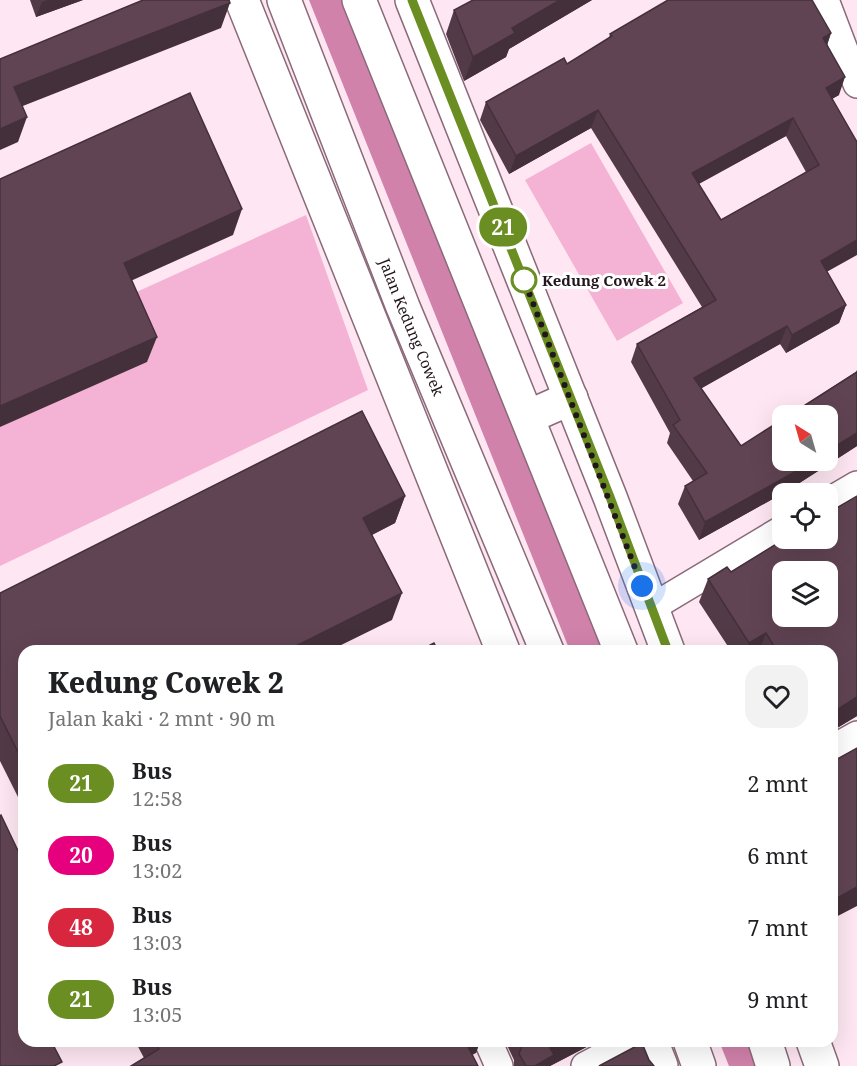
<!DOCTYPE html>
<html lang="id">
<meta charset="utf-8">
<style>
:root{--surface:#fff;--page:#f2f2f2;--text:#202124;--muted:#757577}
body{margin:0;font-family:"Noto Serif",serif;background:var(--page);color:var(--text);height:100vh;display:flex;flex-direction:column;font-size:22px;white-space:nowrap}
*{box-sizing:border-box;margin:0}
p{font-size:20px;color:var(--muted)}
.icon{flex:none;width:33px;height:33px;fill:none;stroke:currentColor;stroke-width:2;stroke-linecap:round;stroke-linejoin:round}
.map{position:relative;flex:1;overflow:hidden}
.sheet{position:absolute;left:18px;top:645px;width:820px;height:402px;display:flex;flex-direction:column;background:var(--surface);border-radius:18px;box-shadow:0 6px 24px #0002}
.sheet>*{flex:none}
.badge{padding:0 12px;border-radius:20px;font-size:21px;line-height:39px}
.needle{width:39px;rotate:323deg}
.buttons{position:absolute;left:772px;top:405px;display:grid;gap:12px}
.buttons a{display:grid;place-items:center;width:66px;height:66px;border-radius:12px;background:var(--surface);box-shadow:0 6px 24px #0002;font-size:30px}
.you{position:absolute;width:30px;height:30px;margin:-15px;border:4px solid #fff;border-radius:50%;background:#1a73e8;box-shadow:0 0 0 9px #1a73e833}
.map>.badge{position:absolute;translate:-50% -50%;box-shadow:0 0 0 3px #fff}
.round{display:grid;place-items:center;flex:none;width:63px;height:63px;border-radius:18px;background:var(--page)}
.summary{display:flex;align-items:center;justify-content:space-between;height:102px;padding:0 30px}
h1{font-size:28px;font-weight:800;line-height:45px}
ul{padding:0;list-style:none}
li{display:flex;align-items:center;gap:18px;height:72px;padding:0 30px}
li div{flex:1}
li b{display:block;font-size:22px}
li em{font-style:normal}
li .badge{min-width:66px;font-weight:700;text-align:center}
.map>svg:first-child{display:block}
.green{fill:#f4b3d4}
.water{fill:#d182ab}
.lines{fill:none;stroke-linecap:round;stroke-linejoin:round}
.street-casing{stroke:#8a6a7a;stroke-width:30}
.secondary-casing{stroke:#8a6a7a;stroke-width:36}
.highway-casing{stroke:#8a6a7a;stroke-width:36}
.street{stroke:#fff;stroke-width:27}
.secondary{stroke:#fff;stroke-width:33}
.highway{stroke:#fff;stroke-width:33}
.wall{fill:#533a47;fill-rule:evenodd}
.shaded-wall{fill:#44303a}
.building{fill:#614453;stroke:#44303a;stroke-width:1.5;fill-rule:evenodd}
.line-casing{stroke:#fff;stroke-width:14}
.line{stroke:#6b8e23;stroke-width:9}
.walk{stroke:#22151c;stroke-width:6;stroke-dasharray:0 10.8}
.stop-dot{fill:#fff;stroke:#6b8e23;stroke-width:3}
.labels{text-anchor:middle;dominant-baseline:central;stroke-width:6;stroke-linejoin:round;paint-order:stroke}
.stop-label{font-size:15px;font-weight:bold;fill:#22151c;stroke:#fff;text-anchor:start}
.street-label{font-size:15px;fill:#22151c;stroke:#fff}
</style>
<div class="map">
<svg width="857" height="1066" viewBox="0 0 857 1066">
<rect width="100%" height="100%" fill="#fee7f2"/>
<path class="green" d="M 591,143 L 683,303 L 617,341 L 525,180 Z
M 306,215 L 368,390 L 0,566 L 0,354 Z"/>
<path class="water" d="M 309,0 L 345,0 L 603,651 L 570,651 Z
M 719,1041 L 753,1041 L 762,1066 L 729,1066 Z"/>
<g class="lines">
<g class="street-casing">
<path id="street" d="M 825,0 L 857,84
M 828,502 L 857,485
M 651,608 L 783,529
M 832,749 L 857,735
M 488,1041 L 499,1066
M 585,1066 L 632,1041"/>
</g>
<g class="secondary-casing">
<path id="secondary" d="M 242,0 L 503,651
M 412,0 L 610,497 L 668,651
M 651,1041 L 661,1066
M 813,1041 L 822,1066"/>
</g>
<g class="highway-casing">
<g id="highway">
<path id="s1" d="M 284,0 L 403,307 L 547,651"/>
<path d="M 359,0 L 621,651"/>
<path d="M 528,417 L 571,398"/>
<path d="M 690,1041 L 699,1066"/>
<path d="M 765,1041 L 773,1066"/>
</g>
</g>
<use href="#street" class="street"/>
<use href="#secondary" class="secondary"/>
<use href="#highway" class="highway"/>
</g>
<path class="wall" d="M 30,0 L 83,0 L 36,17 Z
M 473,0 L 592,0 L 509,49 L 506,57 L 464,81 L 446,34 L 454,10 Z
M 831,33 L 827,45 L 839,95 L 832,99 L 827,272 L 846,305 L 839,323 L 786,353 L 780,344 L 701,388 L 741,446 L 856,372 L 857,370 L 857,446 L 787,491 L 699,540 L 678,504 L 685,486 L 693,481 L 667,443 L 670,433 L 631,362 L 637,344 L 702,307 L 591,128 L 509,174 L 480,120 L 486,102 L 567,64 L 609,38 L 610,34 ZM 786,136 L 806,172 L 721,220 L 699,184 Z
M 405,496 L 395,523 L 372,535 L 392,620 L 24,651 L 24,804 L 22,805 L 0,761 L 0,593 Z
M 857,496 L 857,716 L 832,731 L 832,651 L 731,651 L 699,602 L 708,579 L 727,567 L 731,572 L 786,538 L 828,538 L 828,513 ZM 783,572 L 828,572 L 828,616 L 783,616 Z
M 135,1041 L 480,1041 L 476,1053 L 144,1058 Z
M 505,1041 L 598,1041 L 550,1066 L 514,1066 L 514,1060 Z"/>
<path class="shaded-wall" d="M 48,0 L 83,0 L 36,17 L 42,2 Z
M 560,0 L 592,0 L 509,49 L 506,57 L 464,81 L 473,57 L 512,28 Z
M 230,3 L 221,28 L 5,113 L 14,87 Z
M 831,33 L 825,51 L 823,38 Z
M 845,77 L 839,95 L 819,106 L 826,88 Z
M 598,110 L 591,128 L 509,174 L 516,156 Z
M 27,117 L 18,142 L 0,150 L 0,129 Z
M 793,118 L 786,136 L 685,191 L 692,173 Z
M 242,209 L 233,235 L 115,288 L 124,263 Z
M 857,240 L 857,255 L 814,279 L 821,261 Z
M 846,305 L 839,323 L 786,353 L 792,335 Z
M 787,326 L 780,344 L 688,396 L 694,378 Z
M 157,337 L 147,362 L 0,427 L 0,406 Z
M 857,433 L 857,446 L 787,491 L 699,540 L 705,522 L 813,460 L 828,460 L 828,451 Z
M 405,496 L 395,523 L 354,544 L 363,518 Z
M 402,593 L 392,620 L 329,651 L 286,651 Z
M 766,633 L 759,651 L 746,651 L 749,643 Z
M 857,697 L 857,716 L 832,731 L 832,713 Z
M 857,887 L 857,906 L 832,919 L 832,901 Z
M 464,1041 L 480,1041 L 476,1053 L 456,1063 Z
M 564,1041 L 598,1041 L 550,1066 L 535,1066 L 550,1048 Z"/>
<path class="building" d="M 143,0 L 229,0 L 230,3 L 14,87 L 27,117 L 0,129 L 0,59 Z
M 473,0 L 560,0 L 512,28 L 515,33 L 473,57 L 454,10 Z
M 668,0 L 812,0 L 831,33 L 823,38 L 845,77 L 826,88 L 857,142 L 857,240 L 821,261 L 846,305 L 792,335 L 787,326 L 694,378 L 741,446 L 783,419 L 783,460 L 813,460 L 793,473 L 705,522 L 685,486 L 707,473 L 673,425 L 680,420 L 637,344 L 716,300 L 598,110 L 516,156 L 486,102 L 564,58 L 567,64 L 612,36 L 610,34 ZM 793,118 L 819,165 L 721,220 L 692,173 Z
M 190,93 L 242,209 L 124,263 L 157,337 L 0,406 L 0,179 Z
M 857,372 L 857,433 L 828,451 L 828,416 L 788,416 Z
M 362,411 L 405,496 L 363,518 L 402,593 L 286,651 L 24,651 L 24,764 L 0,716 L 0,593 Z
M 857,496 L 857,697 L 832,713 L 832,651 L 777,651 L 766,633 L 749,643 L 708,579 L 727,567 L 731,572 L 786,538 L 828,538 L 828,513 ZM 783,572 L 828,572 L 828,616 L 783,616 Z
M 434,643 L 438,651 L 419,651 Z
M 857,748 L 857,887 L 832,901 L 832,762 Z
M 1,815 L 21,857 L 24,855 L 24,1041 L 51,1041 L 62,1062 L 54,1066 L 0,1066 L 0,816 Z
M 155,1041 L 465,1041 L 478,1066 L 131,1066 L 159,1049 Z
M 522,1041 L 564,1041 L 550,1048 L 554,1055 L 535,1066 L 526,1066 L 519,1054 L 522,1046 Z
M 642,1043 L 649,1060 L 654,1066 L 599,1066 Z"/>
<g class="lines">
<g class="line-casing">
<path id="line" d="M 412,0 L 610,497 L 668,651"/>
</g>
<use href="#line" class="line"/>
<path class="walk" d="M 524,280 L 521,272 L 642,586"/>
</g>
<circle class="stop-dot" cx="524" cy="280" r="12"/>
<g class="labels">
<g class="stop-label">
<text x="542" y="280">Kedung Cowek 2</text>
</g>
<g class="street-label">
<text stroke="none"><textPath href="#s1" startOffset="351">Jalan Kedung Cowek</textPath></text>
</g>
</g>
</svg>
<div class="buttons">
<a><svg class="needle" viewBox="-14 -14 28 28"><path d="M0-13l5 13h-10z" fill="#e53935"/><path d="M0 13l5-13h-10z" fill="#757577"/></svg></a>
<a><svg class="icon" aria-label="locate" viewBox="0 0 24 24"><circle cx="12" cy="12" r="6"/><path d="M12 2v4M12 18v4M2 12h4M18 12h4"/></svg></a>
<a><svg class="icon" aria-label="layers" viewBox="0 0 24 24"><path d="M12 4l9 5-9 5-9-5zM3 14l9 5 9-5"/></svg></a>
</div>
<div class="you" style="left:642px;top:586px"></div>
<b class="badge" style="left:503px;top:227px;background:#6b8e23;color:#fff">21</b>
<section class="sheet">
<div class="summary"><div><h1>Kedung Cowek 2</h1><p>Jalan kaki · 2 mnt · 90 m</p></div><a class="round"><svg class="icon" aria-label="heart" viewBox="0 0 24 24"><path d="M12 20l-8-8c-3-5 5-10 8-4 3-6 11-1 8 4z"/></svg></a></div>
<ul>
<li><span class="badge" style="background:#6b8e23;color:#fff">21</span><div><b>Bus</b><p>12:58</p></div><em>2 mnt</em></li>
<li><span class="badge" style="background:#e6007e;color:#fff">20</span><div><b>Bus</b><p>13:02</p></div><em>6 mnt</em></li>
<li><span class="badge" style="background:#d7263d;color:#fff">48</span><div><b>Bus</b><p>13:03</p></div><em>7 mnt</em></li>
<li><span class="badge" style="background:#6b8e23;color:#fff">21</span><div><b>Bus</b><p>13:05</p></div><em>9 mnt</em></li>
</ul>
</section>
</div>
